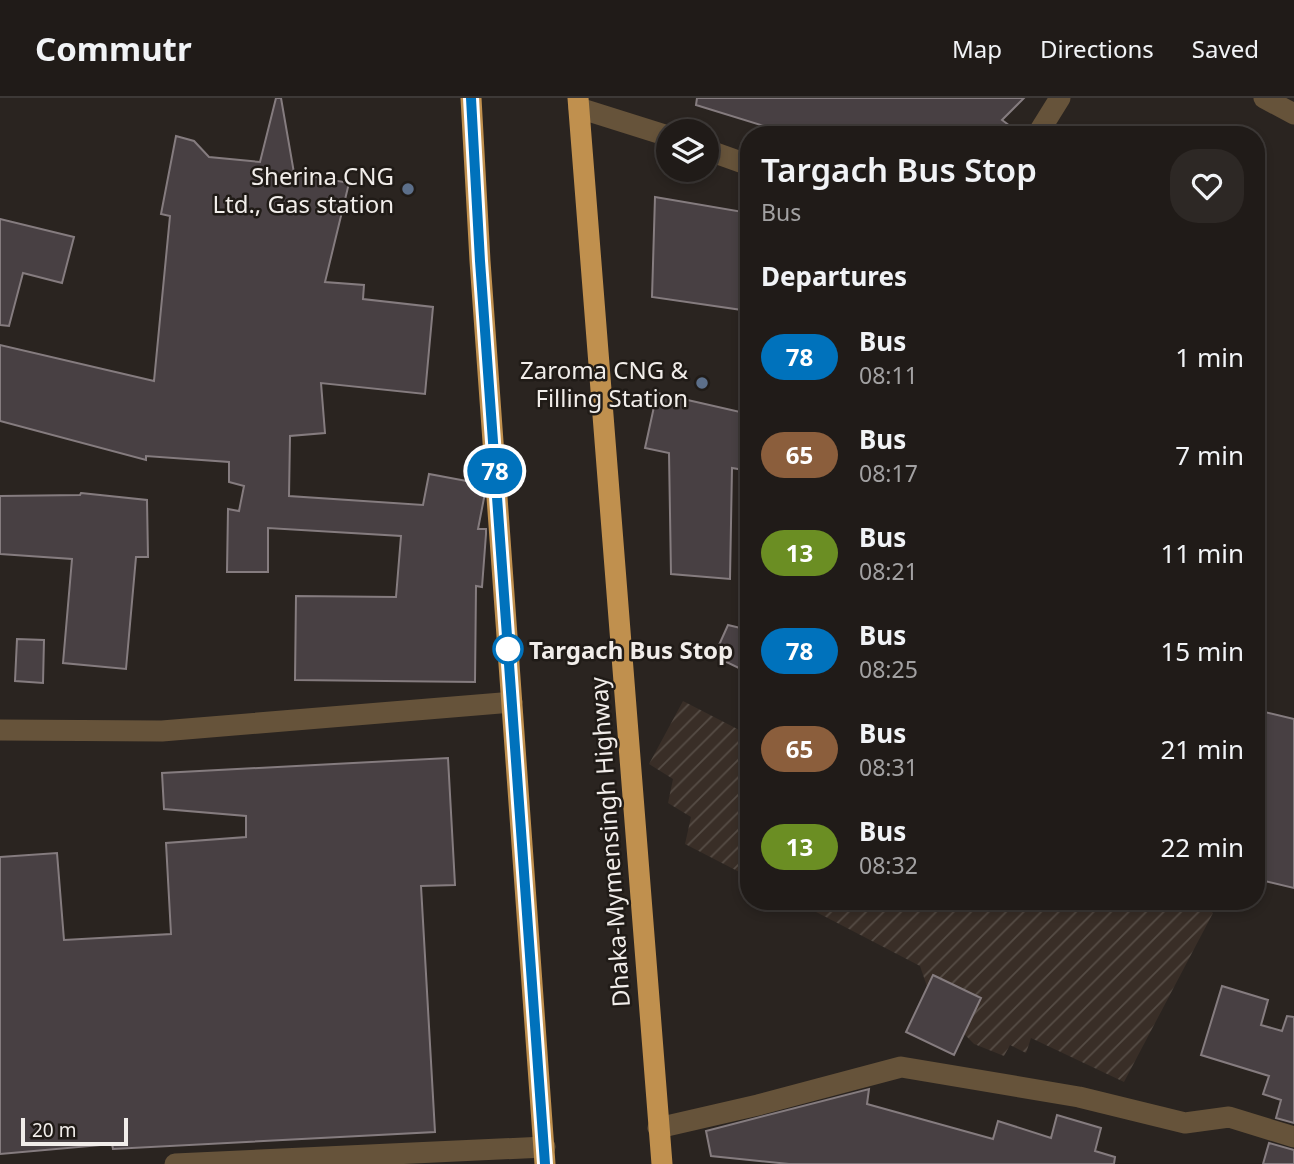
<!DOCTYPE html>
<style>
:root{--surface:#201b18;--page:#2d2825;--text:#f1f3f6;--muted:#a2a1a2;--line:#3d3937}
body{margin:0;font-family:"Noto Sans",sans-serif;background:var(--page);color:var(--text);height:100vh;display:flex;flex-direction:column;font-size:26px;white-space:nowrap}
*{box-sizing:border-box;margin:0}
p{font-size:23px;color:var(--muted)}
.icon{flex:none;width:38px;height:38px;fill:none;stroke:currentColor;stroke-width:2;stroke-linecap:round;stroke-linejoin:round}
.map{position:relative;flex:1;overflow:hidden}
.drawer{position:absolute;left:740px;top:28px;width:525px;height:784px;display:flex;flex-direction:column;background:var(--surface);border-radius:28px;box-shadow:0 4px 10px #0003,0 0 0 2px var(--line)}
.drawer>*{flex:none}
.badge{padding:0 14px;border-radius:23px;font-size:24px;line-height:46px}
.controls{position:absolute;left:656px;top:21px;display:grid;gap:14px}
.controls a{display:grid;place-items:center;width:63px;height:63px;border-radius:50%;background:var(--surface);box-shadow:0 4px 10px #0003,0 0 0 2px var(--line);font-size:35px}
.scale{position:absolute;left:21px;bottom:18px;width:107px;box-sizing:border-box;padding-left:7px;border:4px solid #f1edea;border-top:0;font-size:19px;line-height:24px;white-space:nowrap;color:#f1edea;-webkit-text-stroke:5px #201b17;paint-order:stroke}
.map>.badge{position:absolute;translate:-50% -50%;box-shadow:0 0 0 4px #fff}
h2{padding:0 21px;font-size:26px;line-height:63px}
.round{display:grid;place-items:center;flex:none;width:74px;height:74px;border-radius:28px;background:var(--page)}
.summary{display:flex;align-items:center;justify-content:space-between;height:119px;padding:0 21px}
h1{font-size:33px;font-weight:600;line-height:52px}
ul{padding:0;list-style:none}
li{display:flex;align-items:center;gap:21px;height:98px;padding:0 21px}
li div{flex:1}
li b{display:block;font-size:26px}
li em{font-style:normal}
li .badge{min-width:77px;font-weight:700;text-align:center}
header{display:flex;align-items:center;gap:42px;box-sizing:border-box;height:98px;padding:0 35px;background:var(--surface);border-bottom:2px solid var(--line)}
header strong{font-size:33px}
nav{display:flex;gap:38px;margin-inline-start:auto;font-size:24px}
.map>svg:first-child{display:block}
.industrial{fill:url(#industrial-furrows)}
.building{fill:#484043;stroke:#857c7f;stroke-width:2}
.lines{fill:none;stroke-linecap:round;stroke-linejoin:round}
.minor{stroke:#66533a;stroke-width:21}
.highway{stroke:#c0904e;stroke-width:21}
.line-casing{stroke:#fff;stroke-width:16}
.line{stroke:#0072bc;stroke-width:10}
.service-dot{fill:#5c6f8a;stroke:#201b17;stroke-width:2.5}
.stop-dot{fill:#fff;stroke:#0072bc;stroke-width:3.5}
.labels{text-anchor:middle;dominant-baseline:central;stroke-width:5;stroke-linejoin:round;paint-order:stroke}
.poi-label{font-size:24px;fill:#f1edea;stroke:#201b17;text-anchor:end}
.stop-label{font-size:24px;font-weight:bold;fill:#f1edea;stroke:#201b17;text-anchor:start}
.street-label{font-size:24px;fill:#f1edea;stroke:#201b17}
</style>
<header>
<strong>Commutr</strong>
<nav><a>Map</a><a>Directions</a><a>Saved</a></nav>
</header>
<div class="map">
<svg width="1294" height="1066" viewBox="0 0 1294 1066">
<defs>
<pattern id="industrial-furrows" width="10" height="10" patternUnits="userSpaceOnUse" patternTransform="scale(1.75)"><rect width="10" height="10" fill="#392e27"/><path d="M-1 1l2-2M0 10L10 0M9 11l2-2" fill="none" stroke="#564d46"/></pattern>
</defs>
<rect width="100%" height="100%" fill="#2a2420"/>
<path class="industrial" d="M 683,603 L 749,637 L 749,779 L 685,746 L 691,719 L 668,705 L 673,681 L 649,666 Z
M 795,803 L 1199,803 L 1213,815 L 1124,984 L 1031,940 L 1026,955 L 1010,947 L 1004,958 L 974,946 L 932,903 L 920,868 Z"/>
<path class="building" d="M 276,0 L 281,0 L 294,75 L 349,85 L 325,184 L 364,187 L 363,201 L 433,209 L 425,296 L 321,285 L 325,335 L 290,338 L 289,398 L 423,407 L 429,376 L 483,386 L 484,400 L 478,431 L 486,431 L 486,436 L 482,489 L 476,488 L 475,584 L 295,582 L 296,498 L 396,499 L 401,438 L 268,430 L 268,474 L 227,474 L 228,411 L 239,413 L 244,388 L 229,384 L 229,364 L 146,358 L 146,362 L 0,323 L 0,247 L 154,283 L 170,118 L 161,116 L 176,38 L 194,43 L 209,59 L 260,64 Z
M 697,0 L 1024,0 L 1002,22 L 1022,37 L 793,37 L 696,7 Z
M 655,99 L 749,115 L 749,213 L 652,199 Z
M 0,121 L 74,139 L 62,185 L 23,175 L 9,228 L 0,227 Z
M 657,295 L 749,316 L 749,350 L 744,372 L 732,370 L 730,481 L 671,476 L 669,355 L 645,350 Z
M 81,395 L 147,402 L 148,459 L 136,459 L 126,571 L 63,565 L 72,461 L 0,456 L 0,398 L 80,397 Z
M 728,527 L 749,532 L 749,575 L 714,558 Z
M 17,541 L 44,542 L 43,585 L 15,583 Z
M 1256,612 L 1294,621 L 1294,790 L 1256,781 Z
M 448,660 L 455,787 L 421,788 L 435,1034 L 113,1051 L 112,1046 L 0,1056 L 0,759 L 57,755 L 64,842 L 171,836 L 166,745 L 246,739 L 246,718 L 164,711 L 162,675 Z
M 933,877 L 981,900 L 954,957 L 906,934 Z
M 1222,888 L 1268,902 L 1261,927 L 1282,933 L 1287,918 L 1294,919 L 1294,1025 L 1276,1020 L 1281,1002 L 1263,996 L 1269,978 L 1201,957 Z
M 869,991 L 867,1006 L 993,1041 L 998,1023 L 1051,1040 L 1057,1017 L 1101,1030 L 1095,1053 L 1115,1059 L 1114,1066 L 789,1066 L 711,1058 L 706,1033 Z
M 1269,1045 L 1294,1052 L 1294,1066 L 1263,1066 Z"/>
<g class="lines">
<path class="minor" d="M 1264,0 L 1294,16
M 579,10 L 668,38
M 1037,37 L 1060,0
M 707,52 L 749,67
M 0,632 L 162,633 L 512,604
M 658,1030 L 758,1007 L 901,969 L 1079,999 L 1185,1025 L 1229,1019 L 1294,1039
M 175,1066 L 545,1049"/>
<path class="highway" d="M 471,0 L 480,163 L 545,1066
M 578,0 L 662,1066"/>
</g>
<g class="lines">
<g class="line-casing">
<path id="line" d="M 471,0 L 480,163 L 545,1066"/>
</g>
<use href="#line" class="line"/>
</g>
<g class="service-dot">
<circle cx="408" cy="91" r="7"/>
<circle cx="702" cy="285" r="7"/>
</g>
<circle class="stop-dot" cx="508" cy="551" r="14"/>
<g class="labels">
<g class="poi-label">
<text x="394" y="77">Sherina CNG<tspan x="394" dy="28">Ltd., Gas station</tspan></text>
<text x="688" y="271">Zaroma CNG &amp;<tspan x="688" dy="28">Filling Station</tspan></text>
</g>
<g class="stop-label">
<text x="529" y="551">Targach Bus Stop</text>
</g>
<g class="street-label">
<text transform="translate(609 744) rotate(-94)">Dhaka-Mymensingh Highway</text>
</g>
</g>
</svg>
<div class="controls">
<a><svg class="icon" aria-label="layers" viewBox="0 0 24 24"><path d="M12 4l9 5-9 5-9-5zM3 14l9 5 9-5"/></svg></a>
</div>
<div class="scale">20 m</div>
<b class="badge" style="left:495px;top:373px;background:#0072bc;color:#fff">78</b>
<section class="drawer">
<div class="summary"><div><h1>Targach Bus Stop</h1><p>Bus</p></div><a class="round"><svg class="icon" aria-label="heart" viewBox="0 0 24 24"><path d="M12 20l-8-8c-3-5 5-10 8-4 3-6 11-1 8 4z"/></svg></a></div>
<h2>Departures</h2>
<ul>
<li><span class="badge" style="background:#0072bc;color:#fff">78</span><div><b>Bus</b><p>08:11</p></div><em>1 min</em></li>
<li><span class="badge" style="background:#8b5e3c;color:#fff">65</span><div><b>Bus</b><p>08:17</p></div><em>7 min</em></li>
<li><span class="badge" style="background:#6b8e23;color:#fff">13</span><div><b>Bus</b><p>08:21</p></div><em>11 min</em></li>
<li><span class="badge" style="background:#0072bc;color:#fff">78</span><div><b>Bus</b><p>08:25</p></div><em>15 min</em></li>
<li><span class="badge" style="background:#8b5e3c;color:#fff">65</span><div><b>Bus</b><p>08:31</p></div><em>21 min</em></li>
<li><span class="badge" style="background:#6b8e23;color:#fff">13</span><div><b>Bus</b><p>08:32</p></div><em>22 min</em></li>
</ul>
</section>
</div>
